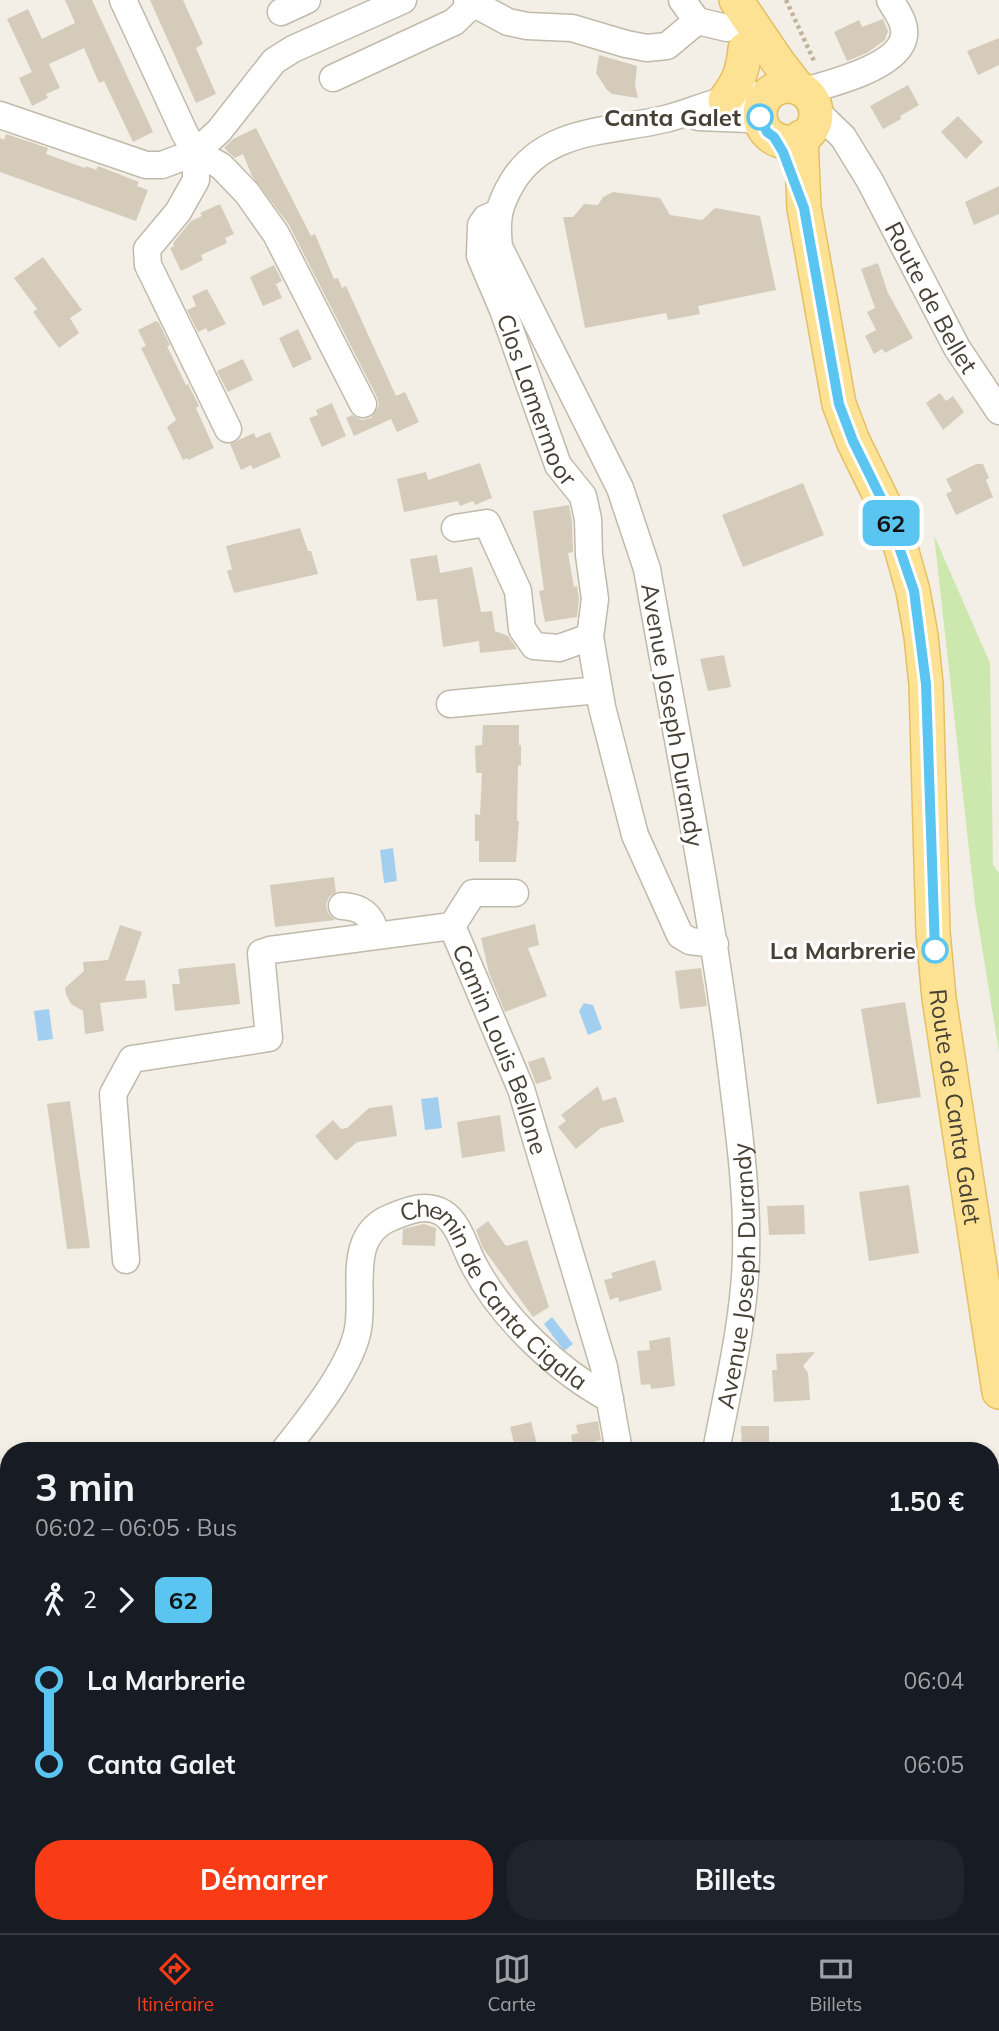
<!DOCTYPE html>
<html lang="fr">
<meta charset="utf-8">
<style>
:root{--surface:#171b24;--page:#20242c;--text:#f1f3f6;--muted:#9ea1a6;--line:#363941;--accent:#fa3c16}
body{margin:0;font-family:Mulish,sans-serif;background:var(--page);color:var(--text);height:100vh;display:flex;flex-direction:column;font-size:26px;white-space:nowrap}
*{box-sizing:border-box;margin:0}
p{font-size:23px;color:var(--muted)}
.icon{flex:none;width:38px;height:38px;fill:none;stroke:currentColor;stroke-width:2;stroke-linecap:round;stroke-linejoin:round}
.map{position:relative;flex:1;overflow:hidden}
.panel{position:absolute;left:0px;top:1442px;width:999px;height:492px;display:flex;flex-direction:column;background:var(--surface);border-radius:28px 28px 0 0;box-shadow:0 4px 10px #0003}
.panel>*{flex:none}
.badge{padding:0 14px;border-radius:10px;font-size:24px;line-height:46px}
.map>.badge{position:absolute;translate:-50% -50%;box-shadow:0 0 0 4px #fff}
.legs{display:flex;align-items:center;gap:10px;height:77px;padding:0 35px;font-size:23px}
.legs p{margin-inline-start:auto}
.head{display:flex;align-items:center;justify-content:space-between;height:119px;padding:0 35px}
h1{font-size:38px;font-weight:700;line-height:52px}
.primary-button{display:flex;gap:14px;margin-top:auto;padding:14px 35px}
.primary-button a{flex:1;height:80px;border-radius:28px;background:var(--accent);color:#fff;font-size:28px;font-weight:700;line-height:80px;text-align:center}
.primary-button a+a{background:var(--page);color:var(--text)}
ul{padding:0 35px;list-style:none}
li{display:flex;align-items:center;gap:24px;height:84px;font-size:26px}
li i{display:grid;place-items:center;width:10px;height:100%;margin:0 9px;background:currentColor}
li i::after{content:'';width:18px;height:18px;margin:-9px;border:5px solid;border-radius:50%;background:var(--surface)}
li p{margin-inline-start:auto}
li:first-child i{background:linear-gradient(#0000 50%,currentColor 0)}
li:last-child i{background:linear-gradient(currentColor 50%,#0000 0)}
.tab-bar{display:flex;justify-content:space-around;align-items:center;height:98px;border-top:2px solid var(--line);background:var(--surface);font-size:19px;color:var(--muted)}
.tab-bar a{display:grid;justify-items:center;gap:4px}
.tab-bar .current{color:var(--accent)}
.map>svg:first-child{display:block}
.green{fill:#cde8ae}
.water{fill:#a2cff0}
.building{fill:#d5cbbb}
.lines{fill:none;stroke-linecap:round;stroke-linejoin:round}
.minor-casing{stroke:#c1baab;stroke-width:29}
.major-casing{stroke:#e4c063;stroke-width:36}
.path{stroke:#c0b39a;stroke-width:4.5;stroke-dasharray:3.5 3.5;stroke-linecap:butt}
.minor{stroke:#fff;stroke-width:26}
.major{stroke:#fee294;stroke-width:33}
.line-1-casing{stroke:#fff;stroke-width:16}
.line-1{stroke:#5bc5f2;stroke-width:10}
.stop-1-dot{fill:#fff;stroke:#5bc5f2;stroke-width:3.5}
.labels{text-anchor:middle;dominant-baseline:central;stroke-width:6;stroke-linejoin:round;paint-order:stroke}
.stop-label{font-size:24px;font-weight:bold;fill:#464035;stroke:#fff;text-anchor:end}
.street-label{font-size:24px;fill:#464035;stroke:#fff}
</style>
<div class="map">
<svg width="999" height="1933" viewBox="0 0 999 1933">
<rect width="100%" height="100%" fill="#f3efe6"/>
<path class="green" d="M 934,535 L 990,663 L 993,865 L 999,873 L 999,1052 L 975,904 Z
M 999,1490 L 999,1933 L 961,1933 L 961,1925 L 990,1925 L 990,1491 Z
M 9,1661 L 9,1925 L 289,1925 L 284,1933 L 0,1933 L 0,1662 Z"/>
<path class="water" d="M 393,848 L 397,881 L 384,883 L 380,850 Z
M 584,1003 L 593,1005 L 602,1029 L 588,1035 L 579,1011 Z
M 49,1009 L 53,1039 L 38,1041 L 34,1011 Z
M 438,1097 L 442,1128 L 425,1130 L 421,1099 Z
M 552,1317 L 573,1344 L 564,1351 L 544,1324 Z"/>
<path class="building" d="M 65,0 L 92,0 L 153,132 L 133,142 L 104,81 L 99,83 L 84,48 L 49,64 L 60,88 L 46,94 L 48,98 L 32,106 L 19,78 L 32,72 L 7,19 L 28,9 L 42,39 L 75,23 Z
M 150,0 L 183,0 L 203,44 L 196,48 L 216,94 L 196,103 Z
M 883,19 L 888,31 L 885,40 L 867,53 L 847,61 L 834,32 L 859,20 L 862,27 Z
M 999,38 L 999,65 L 978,75 L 967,51 Z
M 599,55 L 637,66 L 635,85 L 638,98 L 612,94 L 607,90 L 596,73 Z
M 908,85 L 919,105 L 900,116 L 901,119 L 883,129 L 870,106 Z
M 958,116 L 983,142 L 966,159 L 941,132 Z
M 256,128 L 311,236 L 315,234 L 334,279 L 338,278 L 342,288 L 346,286 L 396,396 L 405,392 L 419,422 L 397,432 L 391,419 L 354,436 L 346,418 L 352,415 L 362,420 L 371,418 L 379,405 L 377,397 L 289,225 L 252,176 L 243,154 L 235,158 L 224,148 L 233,139 Z
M 6,134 L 48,148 L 46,154 L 85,168 L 86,166 L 96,170 L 98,166 L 139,182 L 137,186 L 148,190 L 136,221 L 0,172 L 0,138 L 4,140 Z
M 999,186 L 999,214 L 974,225 L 965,202 Z
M 613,192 L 660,198 L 670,215 L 702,220 L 715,208 L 760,216 L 776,290 L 698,306 L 700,314 L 685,317 L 668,320 L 666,313 L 585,328 L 563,217 L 573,217 L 584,204 L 598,205 L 603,197 Z
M 220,204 L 234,234 L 225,238 L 227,243 L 201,255 L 203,260 L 181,271 L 170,248 L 174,246 L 173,243 L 191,221 L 202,216 L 200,213 Z
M 43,257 L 82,310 L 70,318 L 79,333 L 59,348 L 33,312 L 37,309 L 14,278 Z
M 878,263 L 888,293 L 913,338 L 885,353 L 882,349 L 874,354 L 865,336 L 876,330 L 867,312 L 875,308 L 861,269 Z
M 274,265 L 282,281 L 276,284 L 282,298 L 263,306 L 250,277 Z
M 207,289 L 226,324 L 208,332 L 206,328 L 198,332 L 187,310 L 196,306 L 192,296 Z
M 156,321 L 159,323 L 170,345 L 167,346 L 186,385 L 188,384 L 199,406 L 196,408 L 214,448 L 188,460 L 187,458 L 183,460 L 167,427 L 176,420 L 141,348 L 146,346 L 138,330 Z
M 298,329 L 312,359 L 293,368 L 279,338 Z
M 243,359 L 253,380 L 228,392 L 217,371 Z
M 940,393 L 946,401 L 953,396 L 964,412 L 943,430 L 926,403 Z
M 332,403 L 346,436 L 322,447 L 309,418 L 318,415 L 316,410 Z
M 270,432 L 281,457 L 253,469 L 251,465 L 241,470 L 230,444 L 254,433 L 256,438 Z
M 480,463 L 492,498 L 475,505 L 473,501 L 460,506 L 458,501 L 404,512 L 397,479 L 426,472 L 428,480 Z
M 976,464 L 983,464 L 989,478 L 986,480 L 993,497 L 956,515 L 946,494 L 952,491 L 946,479 Z
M 803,483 L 824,535 L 743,567 L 722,515 Z
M 569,505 L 572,521 L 573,552 L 568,553 L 574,587 L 577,586 L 579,599 L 577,617 L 545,622 L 539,591 L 544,590 L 533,511 Z
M 300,528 L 308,551 L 311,551 L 318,574 L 234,593 L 227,571 L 232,569 L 226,546 Z
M 437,555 L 440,573 L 472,567 L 481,612 L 492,611 L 495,631 L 508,636 L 517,649 L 480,653 L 479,641 L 443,647 L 437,599 L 417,601 L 410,559 Z
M 724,655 L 731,687 L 708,691 L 700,659 Z
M 483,725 L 519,725 L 519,745 L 521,745 L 521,766 L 518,765 L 517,821 L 519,821 L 516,862 L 479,862 L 479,841 L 475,841 L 475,814 L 480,815 L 482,773 L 476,773 L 475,746 L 482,745 Z
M 334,877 L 336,892 L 329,897 L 326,905 L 328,913 L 335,920 L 275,927 L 270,885 Z
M 535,924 L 539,945 L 528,948 L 547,996 L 505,1012 L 489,973 L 481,938 Z
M 120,925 L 142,932 L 125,981 L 145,980 L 147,998 L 100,1003 L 104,1031 L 85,1034 L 83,1011 L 71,1004 L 66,994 L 65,988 L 84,971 L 83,962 L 108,960 Z
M 235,963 L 240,1004 L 175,1011 L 172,984 L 180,984 L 178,969 Z
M 701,968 L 707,1006 L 680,1009 L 675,971 Z
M 905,1002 L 921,1097 L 877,1104 L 861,1009 Z
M 544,1057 L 552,1079 L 536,1084 L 528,1062 Z
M 598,1086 L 603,1101 L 616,1097 L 624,1122 L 601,1128 L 576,1149 L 558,1127 L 566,1121 L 561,1115 Z
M 70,1101 L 90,1248 L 67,1249 L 47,1104 Z
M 392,1105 L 397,1136 L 357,1142 L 336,1161 L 315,1136 L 333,1120 L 341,1129 L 347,1128 L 369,1108 Z
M 500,1115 L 505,1151 L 462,1158 L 457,1122 Z
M 909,1185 L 919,1253 L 869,1261 L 859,1192 Z
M 804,1205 L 805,1234 L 769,1235 L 767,1206 Z
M 488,1221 L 506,1246 L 527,1240 L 549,1307 L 533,1317 L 483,1248 L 476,1230 Z
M 424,1224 L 436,1228 L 435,1246 L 402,1245 L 403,1229 Z
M 655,1260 L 662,1290 L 619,1302 L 618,1297 L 610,1300 L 604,1280 L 613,1278 L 611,1273 Z
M 670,1337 L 675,1386 L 651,1389 L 650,1384 L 641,1385 L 637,1351 L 650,1350 L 649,1341 Z
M 815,1352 L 803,1366 L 808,1373 L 810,1400 L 774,1402 L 772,1370 L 777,1370 L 776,1354 Z
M 598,1421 L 601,1440 L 594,1442 L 595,1451 L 574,1451 L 571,1435 L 578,1433 L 576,1425 Z
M 531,1422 L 539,1451 L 516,1451 L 510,1427 Z
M 741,1426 L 769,1426 L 769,1451 L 742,1451 Z"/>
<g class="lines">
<g class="minor-casing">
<g id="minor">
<path d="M 123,0 L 185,134 L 196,152 L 221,166 L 247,193 L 276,234 L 363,404"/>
<path d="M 467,0 L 508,22 L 527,26 L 572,28 L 626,44 L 647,48 L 667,46 L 697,21"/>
<path d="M 682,0 L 697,21"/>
<path d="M 281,12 L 307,0"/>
<path d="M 697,21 L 727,28 L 737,26"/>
<path d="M 333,78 L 454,22 L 474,3"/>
<path d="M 804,91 C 830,84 894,68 903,40 C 908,25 897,12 890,0"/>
<path id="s1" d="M 815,110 L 843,137 L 870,181 L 957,348 L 999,411"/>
<path d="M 0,115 L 146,165 L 162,165 L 196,152"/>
<path d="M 698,117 L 748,119 L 763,125"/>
<path id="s2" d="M 499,213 L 486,218 L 481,225 L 480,256 L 503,310 L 558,465 L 583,496 L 588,519 L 589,555 L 595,599 L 590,637 L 602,707 L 635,835 L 680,935 L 690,941 L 715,944"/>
<path d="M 228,429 L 148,265 L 147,249 L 178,212 L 196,180 L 196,152 L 219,131 L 274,61 L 293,49 L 403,0"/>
<path d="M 455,528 L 487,523 L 518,591 L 522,629 L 534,646 L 559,648 L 590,637"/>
<path d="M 450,704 L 599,690"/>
<path d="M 342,906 C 362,907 372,915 376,935"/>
<path d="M 452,926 L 473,893 L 515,893"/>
<path id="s3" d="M 126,1260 L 113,1094 L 132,1059 L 269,1038 L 261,953 L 270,950 L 452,926 L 521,1089 L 604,1367 L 619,1451"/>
<path id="s4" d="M 284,1451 C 308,1420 351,1368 358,1329 C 365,1290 345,1235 392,1217 C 409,1210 426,1203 443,1213 C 460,1224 465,1250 475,1267 C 503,1319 558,1371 610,1399"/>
<path id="s5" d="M 716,1451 C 728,1387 744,1322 746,1257 C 748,1187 737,1119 729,1050 C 708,889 675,729 647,569 L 620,488 L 499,247 C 496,219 498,206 513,181 C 546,128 610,132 665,119 C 685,114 705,105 726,100 C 739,97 754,96 768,94"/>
<path d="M 0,1580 L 9,1578"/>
<path d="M 623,1933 L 624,1925"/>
<path d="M 752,1933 L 756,1925"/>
<path d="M 876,1933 L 876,1925"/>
</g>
</g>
<g class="major-casing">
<g id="major">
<path d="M 736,0 L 778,62 L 798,88"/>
<circle cx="788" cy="114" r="28"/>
<path d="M 725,100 C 738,83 743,71 745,49"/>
<path id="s6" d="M 801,137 L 804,208 L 839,404 L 853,441 L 885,506 L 901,548 L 913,591 L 921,636 L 926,684 L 933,932 L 939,998 L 999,1392"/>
</g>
</g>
<path class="path" d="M 786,0 L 815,63"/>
<use href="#minor" class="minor"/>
<use href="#major" class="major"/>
</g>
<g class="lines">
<g class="line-1-casing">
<path id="line-1" d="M 760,117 L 767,132 L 774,137 L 783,152 L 804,208 L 839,404 L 853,441 L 885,506 L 914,591 L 926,684 L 935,950"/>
</g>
<use href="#line-1" class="line-1"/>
</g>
<g class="stop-1-dot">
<circle cx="760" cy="117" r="12"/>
<circle cx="935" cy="950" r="12"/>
</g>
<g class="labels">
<g class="stop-label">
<text x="741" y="117">Canta Galet</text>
<text x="916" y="950">La Marbrerie</text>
</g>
<g class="street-label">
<text stroke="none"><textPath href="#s1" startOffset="222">Route de Bellet</textPath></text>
<text stroke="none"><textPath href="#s2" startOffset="208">Clos Lamermoor</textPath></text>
<text transform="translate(673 715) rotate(80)">Avenue Joseph Durandy</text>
<text stroke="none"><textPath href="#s3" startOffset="756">Camin Louis Bellone</textPath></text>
<text stroke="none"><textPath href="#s6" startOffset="990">Route de Canta Galet</textPath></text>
<text stroke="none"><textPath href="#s5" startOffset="177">Avenue Joseph Durandy</textPath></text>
<text stroke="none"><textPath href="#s4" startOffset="413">Chemin de Canta Cigala</textPath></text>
</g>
</g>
</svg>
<b class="badge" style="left:891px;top:523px;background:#5bc5f2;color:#111">62</b>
<section class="panel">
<div class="head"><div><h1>3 min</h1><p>06:02 – 06:05 · Bus</p></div><b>1.50 €</b></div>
<div class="legs"><svg class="icon" aria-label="walk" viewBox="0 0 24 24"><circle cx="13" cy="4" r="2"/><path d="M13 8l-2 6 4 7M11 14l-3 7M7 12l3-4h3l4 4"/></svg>2<svg class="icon" aria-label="forward" viewBox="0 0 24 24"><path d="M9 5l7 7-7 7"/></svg><b class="badge" style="background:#5bc5f2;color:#111">62</b></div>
<ul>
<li><i style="color:#5bc5f2"></i><b>La Marbrerie</b><p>06:04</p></li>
<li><i style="color:#5bc5f2"></i><b>Canta Galet</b><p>06:05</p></li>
</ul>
<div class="primary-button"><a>Démarrer</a><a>Billets</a></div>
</section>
</div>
<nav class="tab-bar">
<a class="current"><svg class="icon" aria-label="directions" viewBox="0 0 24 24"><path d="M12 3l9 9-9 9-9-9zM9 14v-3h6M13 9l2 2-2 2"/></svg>Itinéraire</a>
<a><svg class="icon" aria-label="map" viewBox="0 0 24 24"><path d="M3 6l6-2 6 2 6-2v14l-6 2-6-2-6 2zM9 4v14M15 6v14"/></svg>Carte</a>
<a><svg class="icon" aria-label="tickets" viewBox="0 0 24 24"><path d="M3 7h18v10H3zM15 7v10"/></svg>Billets</a>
</nav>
